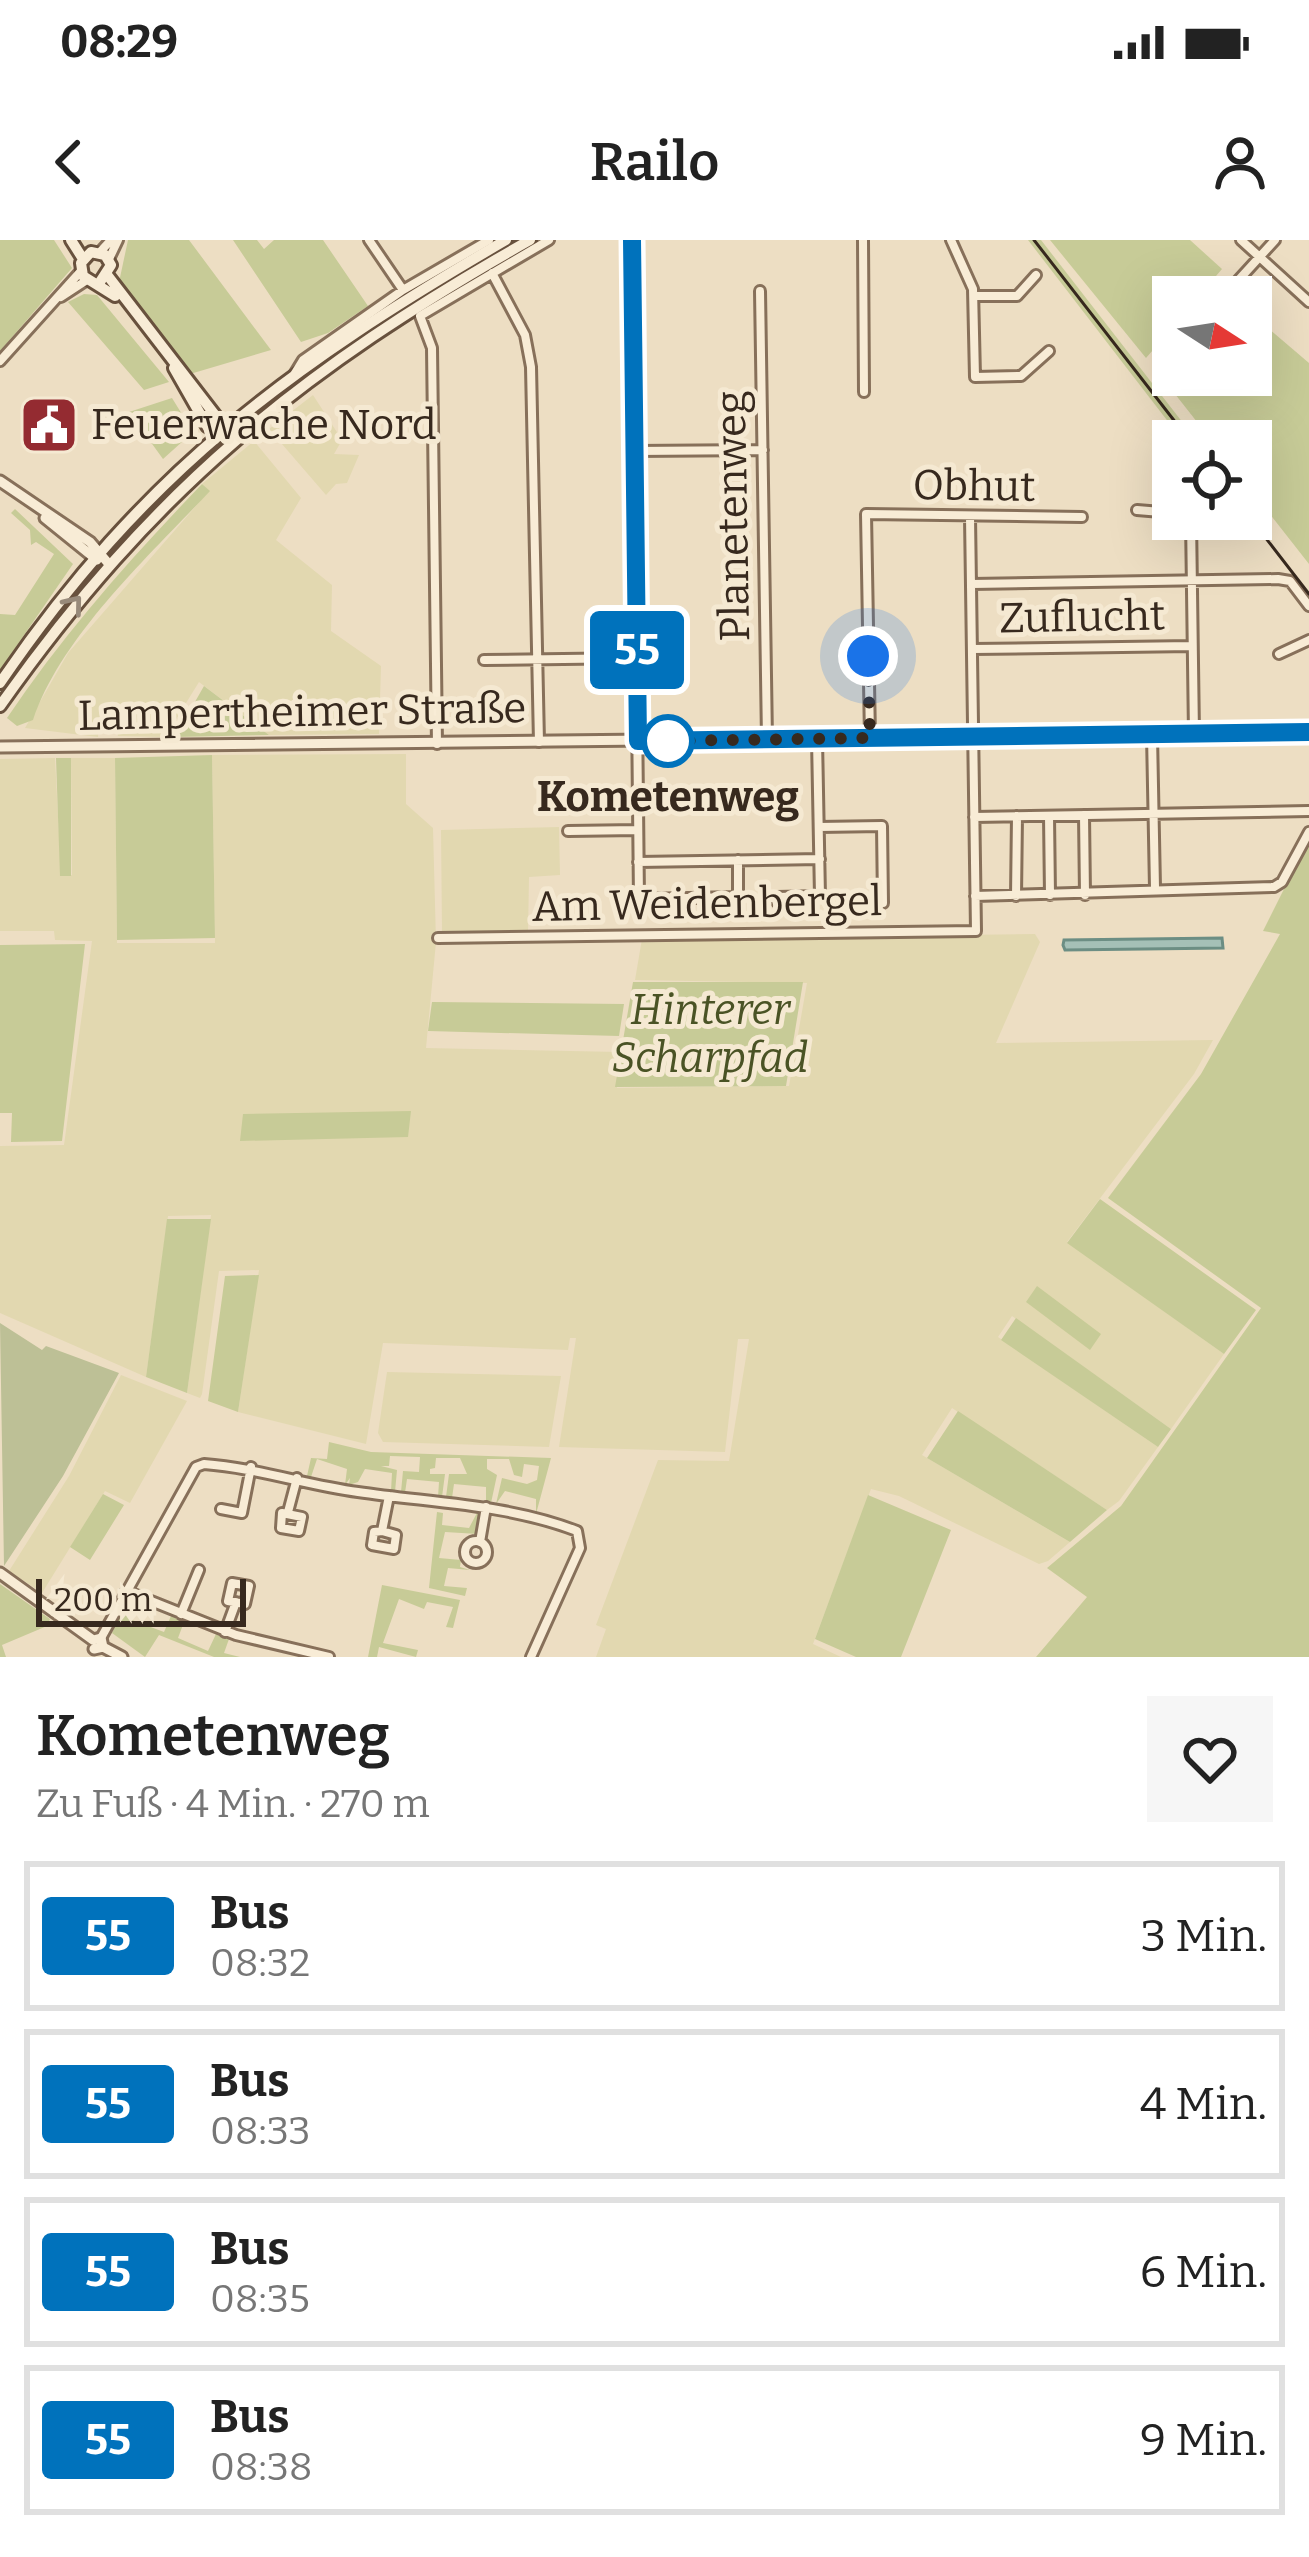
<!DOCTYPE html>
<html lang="de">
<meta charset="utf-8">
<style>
:root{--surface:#fff;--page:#f6f6f6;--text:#222;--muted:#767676;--line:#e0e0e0}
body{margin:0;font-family:Bitter,serif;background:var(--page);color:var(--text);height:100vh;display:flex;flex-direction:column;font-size:45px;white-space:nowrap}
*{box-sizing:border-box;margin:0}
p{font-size:39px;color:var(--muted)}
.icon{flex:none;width:66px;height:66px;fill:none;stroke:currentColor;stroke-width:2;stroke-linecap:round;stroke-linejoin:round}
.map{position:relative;height:1417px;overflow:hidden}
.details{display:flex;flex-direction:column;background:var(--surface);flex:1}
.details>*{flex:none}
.badge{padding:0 24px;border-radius:9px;font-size:42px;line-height:78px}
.needle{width:78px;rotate:102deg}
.fabs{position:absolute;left:1152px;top:36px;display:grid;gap:24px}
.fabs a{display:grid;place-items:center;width:120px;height:120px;border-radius:0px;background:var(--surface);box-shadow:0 12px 48px #0002;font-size:60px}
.scale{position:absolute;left:36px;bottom:30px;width:210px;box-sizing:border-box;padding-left:12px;border:6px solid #37291e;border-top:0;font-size:33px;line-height:42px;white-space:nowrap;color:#37291e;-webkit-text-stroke:9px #f5e9d2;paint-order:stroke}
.you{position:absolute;width:60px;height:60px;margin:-30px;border:9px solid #fff;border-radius:50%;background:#1a73e8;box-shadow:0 0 0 18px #1a73e833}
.map>.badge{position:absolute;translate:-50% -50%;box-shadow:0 0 0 6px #fff}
.round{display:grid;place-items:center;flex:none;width:126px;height:126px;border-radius:0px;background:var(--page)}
.overview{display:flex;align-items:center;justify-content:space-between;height:204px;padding:0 36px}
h1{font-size:57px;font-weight:600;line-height:90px}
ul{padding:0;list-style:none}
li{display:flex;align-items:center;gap:36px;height:150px;margin:0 24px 18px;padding:0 12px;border:6px solid var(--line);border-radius:0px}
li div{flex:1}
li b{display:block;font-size:45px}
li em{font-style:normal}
li .badge{min-width:132px;font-weight:700;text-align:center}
.status{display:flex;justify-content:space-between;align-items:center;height:84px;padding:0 60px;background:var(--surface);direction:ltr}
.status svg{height:33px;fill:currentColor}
header{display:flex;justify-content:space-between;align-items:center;height:156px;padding:0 36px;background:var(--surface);font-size:54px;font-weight:600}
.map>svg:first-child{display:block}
.farmland{fill:#e2d8b0}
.green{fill:#c7cb97}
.cemetery{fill:#bdc096}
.water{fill:#a5c0b7;stroke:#6c8e84;stroke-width:3}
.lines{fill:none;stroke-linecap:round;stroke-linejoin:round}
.minor-casing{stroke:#87705a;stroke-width:14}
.tertiary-casing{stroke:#87705a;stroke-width:15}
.secondary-casing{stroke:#68513d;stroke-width:16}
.minor{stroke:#f8ecd6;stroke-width:8}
.tertiary{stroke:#f8ecd6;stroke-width:9}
.secondary{stroke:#f8ecd6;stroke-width:10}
.tram{stroke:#37291e;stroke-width:3}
.oneway{stroke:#988a7a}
.line-casing{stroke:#fff;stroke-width:27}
.line{stroke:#0072bc;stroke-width:18}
.walk{stroke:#37291e;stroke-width:12;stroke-dasharray:0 21.6}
.stop-dot{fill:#fff;stroke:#0072bc;stroke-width:6}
.labels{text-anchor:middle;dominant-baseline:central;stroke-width:10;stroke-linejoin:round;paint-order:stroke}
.poi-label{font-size:42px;fill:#37291e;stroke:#f5e9d2;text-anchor:start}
.street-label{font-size:42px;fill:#37291e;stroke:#f5e9d2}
.stop-label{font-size:42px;font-weight:bold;fill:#37291e;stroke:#f5e9d2}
.park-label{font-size:42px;font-style:italic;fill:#4a5325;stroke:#f5e9d2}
</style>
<div class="status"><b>08:29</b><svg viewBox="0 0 49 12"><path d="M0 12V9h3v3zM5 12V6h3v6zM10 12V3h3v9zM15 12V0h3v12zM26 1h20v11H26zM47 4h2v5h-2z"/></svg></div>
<header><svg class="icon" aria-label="back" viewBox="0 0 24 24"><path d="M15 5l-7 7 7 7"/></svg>Railo<svg class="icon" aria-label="person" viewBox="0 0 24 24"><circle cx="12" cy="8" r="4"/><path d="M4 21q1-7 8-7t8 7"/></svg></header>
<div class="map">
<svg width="1309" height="1417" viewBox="0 0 1309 1417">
<rect width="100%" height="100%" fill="#eddec3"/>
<path class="farmland" d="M 313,155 L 342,200 L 334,214 L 359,215 L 347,243 L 336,244 L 326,255 L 269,189 Z
M 254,201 L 301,258 L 276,300 L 332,345 L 331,391 L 381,426 L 379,494 L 269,495 L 199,442 L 165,497 L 118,496 L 113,471 L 100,472 L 98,497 L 25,488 L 68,413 L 209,251 L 202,244 Z
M 406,514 L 406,564 L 433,588 L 436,702 L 426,808 L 620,812 L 617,848 L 789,846 L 807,743 L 635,740 L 642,699 L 1035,694 L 1040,702 L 996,803 L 1213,800 L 1194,834 L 1067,1002 L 1224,1114 L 1171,1189 L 1012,1076 L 998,1097 L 1158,1207 L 1119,1261 L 1107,1270 L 952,1168 L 922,1215 L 1070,1302 L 1048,1321 L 1039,1324 L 899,1256 L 871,1249 L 813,1404 L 841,1417 L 596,1417 L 606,1389 L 596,1385 L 658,1220 L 729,1221 L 749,1099 L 738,1099 L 725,1212 L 559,1207 L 576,1098 L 570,1098 L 568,1110 L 383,1103 L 366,1204 L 238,1172 L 259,1030 L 219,1031 L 202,1154 L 200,1158 L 187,1153 L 211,975 L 168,976 L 146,1137 L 0,1073 L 0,906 L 64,905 L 92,701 L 55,700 L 54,691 L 0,691 L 0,519 L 55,518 L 61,636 L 72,635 L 71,518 L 115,518 L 117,703 L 215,703 L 212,515 Z
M 559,587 L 560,635 L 529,637 L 528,694 L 442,692 L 441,590 Z
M 387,1132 L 561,1136 L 549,1207 L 383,1202 L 378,1193 Z
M 121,1135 L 187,1161 L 130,1263 L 105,1251 L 42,1353 L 9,1331 L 69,1236 Z"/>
<path class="green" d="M 0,0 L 54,0 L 72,28 L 0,111 Z
M 128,0 L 189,0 L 271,110 L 190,134 L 118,47 Z
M 233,0 L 257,0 L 264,9 L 274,0 L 323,0 L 368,66 L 328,93 L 301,102 Z
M 1028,0 L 1041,0 L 1197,201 L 1183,201 Z
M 1050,0 L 1190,0 L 1222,29 L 1198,57 L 1173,57 L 1173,87 L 1146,118 Z
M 84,54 L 97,55 L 169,142 L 144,150 L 68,62 Z
M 1255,77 L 1309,123 L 1309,324 L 1251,250 L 1251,201 L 1212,201 L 1175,154 L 1192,135 L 1251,135 Z
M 172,158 L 193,192 L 163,219 L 129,172 Z
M 202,244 L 210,251 C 150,315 61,396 33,480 L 17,486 L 7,478 C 64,393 131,318 202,244 Z
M 15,269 L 73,324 L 0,430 L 0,374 L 15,375 L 54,314 L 36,302 L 31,305 L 30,290 L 11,273 Z
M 204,446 L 269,495 L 175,497 Z
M 212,515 L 215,698 L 117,700 L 115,518 Z
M 56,518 L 71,518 L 71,636 L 60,636 Z
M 1309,599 L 1309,1417 L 1036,1417 L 1087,1357 L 1047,1328 L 1121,1266 L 1261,1068 L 1108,958 L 1201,834 L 1280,694 L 1263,691 Z
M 85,704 L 62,901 L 11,902 L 12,873 L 0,873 L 0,705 Z
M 633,742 L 803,742 L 786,846 L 615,847 Z
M 432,762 L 624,764 L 619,796 L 428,791 Z
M 411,871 L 408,897 L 240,901 L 243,874 Z
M 1100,959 L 1256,1070 L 1224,1114 L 1067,1003 Z
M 167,979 L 211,979 L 187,1153 L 146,1137 Z
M 259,1035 L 238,1172 L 208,1161 L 225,1036 Z
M 1037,1046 L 1101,1094 L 1090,1110 L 1026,1062 Z
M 1016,1078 L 1171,1189 L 1158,1207 L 1001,1100 Z
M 958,1171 L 1107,1270 L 1070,1302 L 927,1218 Z
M 329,1202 L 371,1212 L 551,1218 L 536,1274 L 536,1259 L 505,1251 L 496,1264 L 502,1238 L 527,1244 L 537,1240 L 539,1226 L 524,1224 L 522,1237 L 514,1235 L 509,1219 L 487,1219 L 487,1229 L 497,1235 L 491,1263 L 486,1262 L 486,1247 L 454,1244 L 452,1258 L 446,1257 L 449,1234 L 467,1234 L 460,1218 L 436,1218 L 435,1228 L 430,1229 L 430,1234 L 445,1234 L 442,1257 L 438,1257 L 439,1242 L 407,1239 L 405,1253 L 401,1252 L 403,1231 L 419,1232 L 420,1217 L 390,1216 L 389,1226 L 381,1226 L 397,1230 L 395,1252 L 391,1251 L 392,1233 L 365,1229 L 358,1242 L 349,1245 L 350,1238 L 345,1245 L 347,1229 L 317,1219 L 311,1237 L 307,1236 L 311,1218 L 327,1219 Z
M 103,1254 L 124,1265 L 90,1320 L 70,1307 Z
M 868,1255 L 951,1290 L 901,1417 L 856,1417 L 815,1399 Z
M 478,1271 L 482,1272 L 478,1294 L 445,1292 L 439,1318 L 461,1320 L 460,1327 L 470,1330 L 448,1328 L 444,1346 L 467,1348 L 465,1356 L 429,1348 L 437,1272 L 443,1273 L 442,1285 L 469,1288 Z
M 0,1344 L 50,1379 L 47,1386 L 2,1405 L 6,1417 L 0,1417 Z
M 382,1345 L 460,1360 L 453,1388 L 446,1387 L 453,1367 L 427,1362 L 424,1369 L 399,1359 L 383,1403 L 418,1410 L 416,1417 L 379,1407 L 377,1417 L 368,1417 Z
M 128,1361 L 139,1363 L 132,1380 L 164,1392 L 171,1376 L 184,1382 L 178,1398 L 208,1411 L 216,1394 L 229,1399 L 224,1413 L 240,1417 L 214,1417 L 159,1395 L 145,1417 L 112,1393 Z"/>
<path class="cemetery" d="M 0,1083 L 42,1110 L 46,1106 L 119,1133 L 63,1236 L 4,1326 Z"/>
<path class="water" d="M 1222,698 L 1223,708 L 1065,710 L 1063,705 L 1064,700 Z"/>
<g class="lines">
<g class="minor-casing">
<path id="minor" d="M 369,0 L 403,50
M 632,0 L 639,659 L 738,657 L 738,620
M 863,0 L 864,152
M 951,0 L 973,49 L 975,137 L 1021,136 L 1049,111
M 1241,0 L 1309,62
M 100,12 L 111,0
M 109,19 L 118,0
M 492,33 L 525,95 L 531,127 L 539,502
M 760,51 L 767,499
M 974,56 L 1017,56 L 1036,35
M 61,57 L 87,40
M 1223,57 L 1275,0
M 0,121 L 81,31
M 1172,125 L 1173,113
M 295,133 L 303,120 L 403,50 L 489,0
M 635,211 L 763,210
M 1137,270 L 1173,273
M 1191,279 L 1194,494
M 972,344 L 1278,339 L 1290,341 L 1309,366
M 973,409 L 1192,406
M 1279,414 L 1309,400
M 484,420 L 637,418
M 1152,495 L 1155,648
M 870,498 L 866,274 L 1082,277
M 437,504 L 432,108 L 420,76 L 549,0
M 1084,575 L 1085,655
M 1049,576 L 1050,655
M 974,577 L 1309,571
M 819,587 L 882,586 L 883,663
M 568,591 L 638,590
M 638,622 L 820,619
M 975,656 L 1274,647 L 1282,642 L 1309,592
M 1016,656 L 1017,576
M 777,662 L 777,657 L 820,656 L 817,499
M 438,698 L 976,691 L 970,277
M 221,1269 L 242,1273 L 251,1227
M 288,1272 L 297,1238
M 282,1273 L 302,1277 L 299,1291 L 281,1288 Z
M 382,1291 L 396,1295 L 394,1309 L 372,1305 L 374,1292 L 382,1291 L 389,1256
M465 1312a11 11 0 1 1 22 0a11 11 0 1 1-22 0Z
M 480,1302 L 486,1267
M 232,1343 L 249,1346 L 245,1364 L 228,1361 Z
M 126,1351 L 236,1395 L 329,1417
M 181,1374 L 199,1330
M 225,1392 L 236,1362
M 101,1398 L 196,1227 L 204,1224 C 257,1228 306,1245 358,1252 C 432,1263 507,1264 577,1291 L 580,1308 L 531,1417"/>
</g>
<g class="tertiary-casing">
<path id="tertiary" d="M 0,241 L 90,302 L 108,323
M 45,278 L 97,320
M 0,507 L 1309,493
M 0,1333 L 93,1400 L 101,1398 L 103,1407 L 94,1409
M 103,1407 L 122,1417"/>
</g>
<g class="secondary-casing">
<path id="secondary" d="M 71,0 L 83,19
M 108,36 L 225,188
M 100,42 L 111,25 L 105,15 L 91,12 L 81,23 L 83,36 L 115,56
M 174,128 L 207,186 L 231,202
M 0,443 C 145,231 288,127 506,0
M 0,466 C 153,249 300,130 530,0"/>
</g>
<use href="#minor" class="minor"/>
<use href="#tertiary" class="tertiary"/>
<use href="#secondary" class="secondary"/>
<path class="tram" d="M 1034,0 L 1190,201
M 1251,279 L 1309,354"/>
</g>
<defs><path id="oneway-chevron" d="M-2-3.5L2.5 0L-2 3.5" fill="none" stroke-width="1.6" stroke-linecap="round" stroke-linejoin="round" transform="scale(3)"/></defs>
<use class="oneway" href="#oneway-chevron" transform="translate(74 364) rotate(-51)"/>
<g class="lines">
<g class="line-casing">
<path id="line" d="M 632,0 L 638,501 L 1309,492"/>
</g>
<use href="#line" class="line"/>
<path class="walk" d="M 668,501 L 870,498 L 868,416"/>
</g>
<defs>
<g id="civic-square" transform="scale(3)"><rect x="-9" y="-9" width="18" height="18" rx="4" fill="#942b31" stroke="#f5e9d2"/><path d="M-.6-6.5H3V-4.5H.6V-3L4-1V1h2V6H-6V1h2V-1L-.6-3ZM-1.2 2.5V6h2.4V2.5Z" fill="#fff"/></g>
</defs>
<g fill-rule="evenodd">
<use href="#civic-square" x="49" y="185"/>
</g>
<circle class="stop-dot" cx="668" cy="501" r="24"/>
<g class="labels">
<g class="poi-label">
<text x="91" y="185">Feuerwache Nord</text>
</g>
<g class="street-label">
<text transform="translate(974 246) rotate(1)">Obhut</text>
<text transform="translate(733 276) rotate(-91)">Planetenweg</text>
<text transform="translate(1082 377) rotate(-1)">Zuflucht</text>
<text transform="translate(302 472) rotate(-1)">Lampertheimer Straße</text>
<text transform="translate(707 664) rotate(-1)">Am Weidenbergel</text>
</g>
<g class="stop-label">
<text x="668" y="557">Kometenweg</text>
</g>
<g class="park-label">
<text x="710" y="770">Hinterer<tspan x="710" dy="48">Scharpfad</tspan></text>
</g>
</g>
</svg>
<div class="fabs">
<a><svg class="needle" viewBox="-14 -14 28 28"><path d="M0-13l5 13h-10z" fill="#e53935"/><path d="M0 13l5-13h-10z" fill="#767676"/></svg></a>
<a><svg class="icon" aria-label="locate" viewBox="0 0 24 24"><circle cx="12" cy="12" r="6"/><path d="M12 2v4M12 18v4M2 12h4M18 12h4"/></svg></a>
</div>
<div class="scale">200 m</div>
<div class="you" style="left:868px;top:416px"></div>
<b class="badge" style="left:637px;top:410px;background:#0072bc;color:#fff">55</b>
</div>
<section class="details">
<div class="overview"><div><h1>Kometenweg</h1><p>Zu Fuß · 4 Min. · 270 m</p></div><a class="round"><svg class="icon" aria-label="heart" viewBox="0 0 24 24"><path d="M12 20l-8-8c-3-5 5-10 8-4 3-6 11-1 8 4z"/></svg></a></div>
<ul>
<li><span class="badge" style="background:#0072bc;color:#fff">55</span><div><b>Bus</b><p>08:32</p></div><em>3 Min.</em></li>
<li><span class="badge" style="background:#0072bc;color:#fff">55</span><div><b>Bus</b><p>08:33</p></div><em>4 Min.</em></li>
<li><span class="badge" style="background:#0072bc;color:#fff">55</span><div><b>Bus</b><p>08:35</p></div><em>6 Min.</em></li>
<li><span class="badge" style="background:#0072bc;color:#fff">55</span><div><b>Bus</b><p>08:38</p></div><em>9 Min.</em></li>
</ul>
</section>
